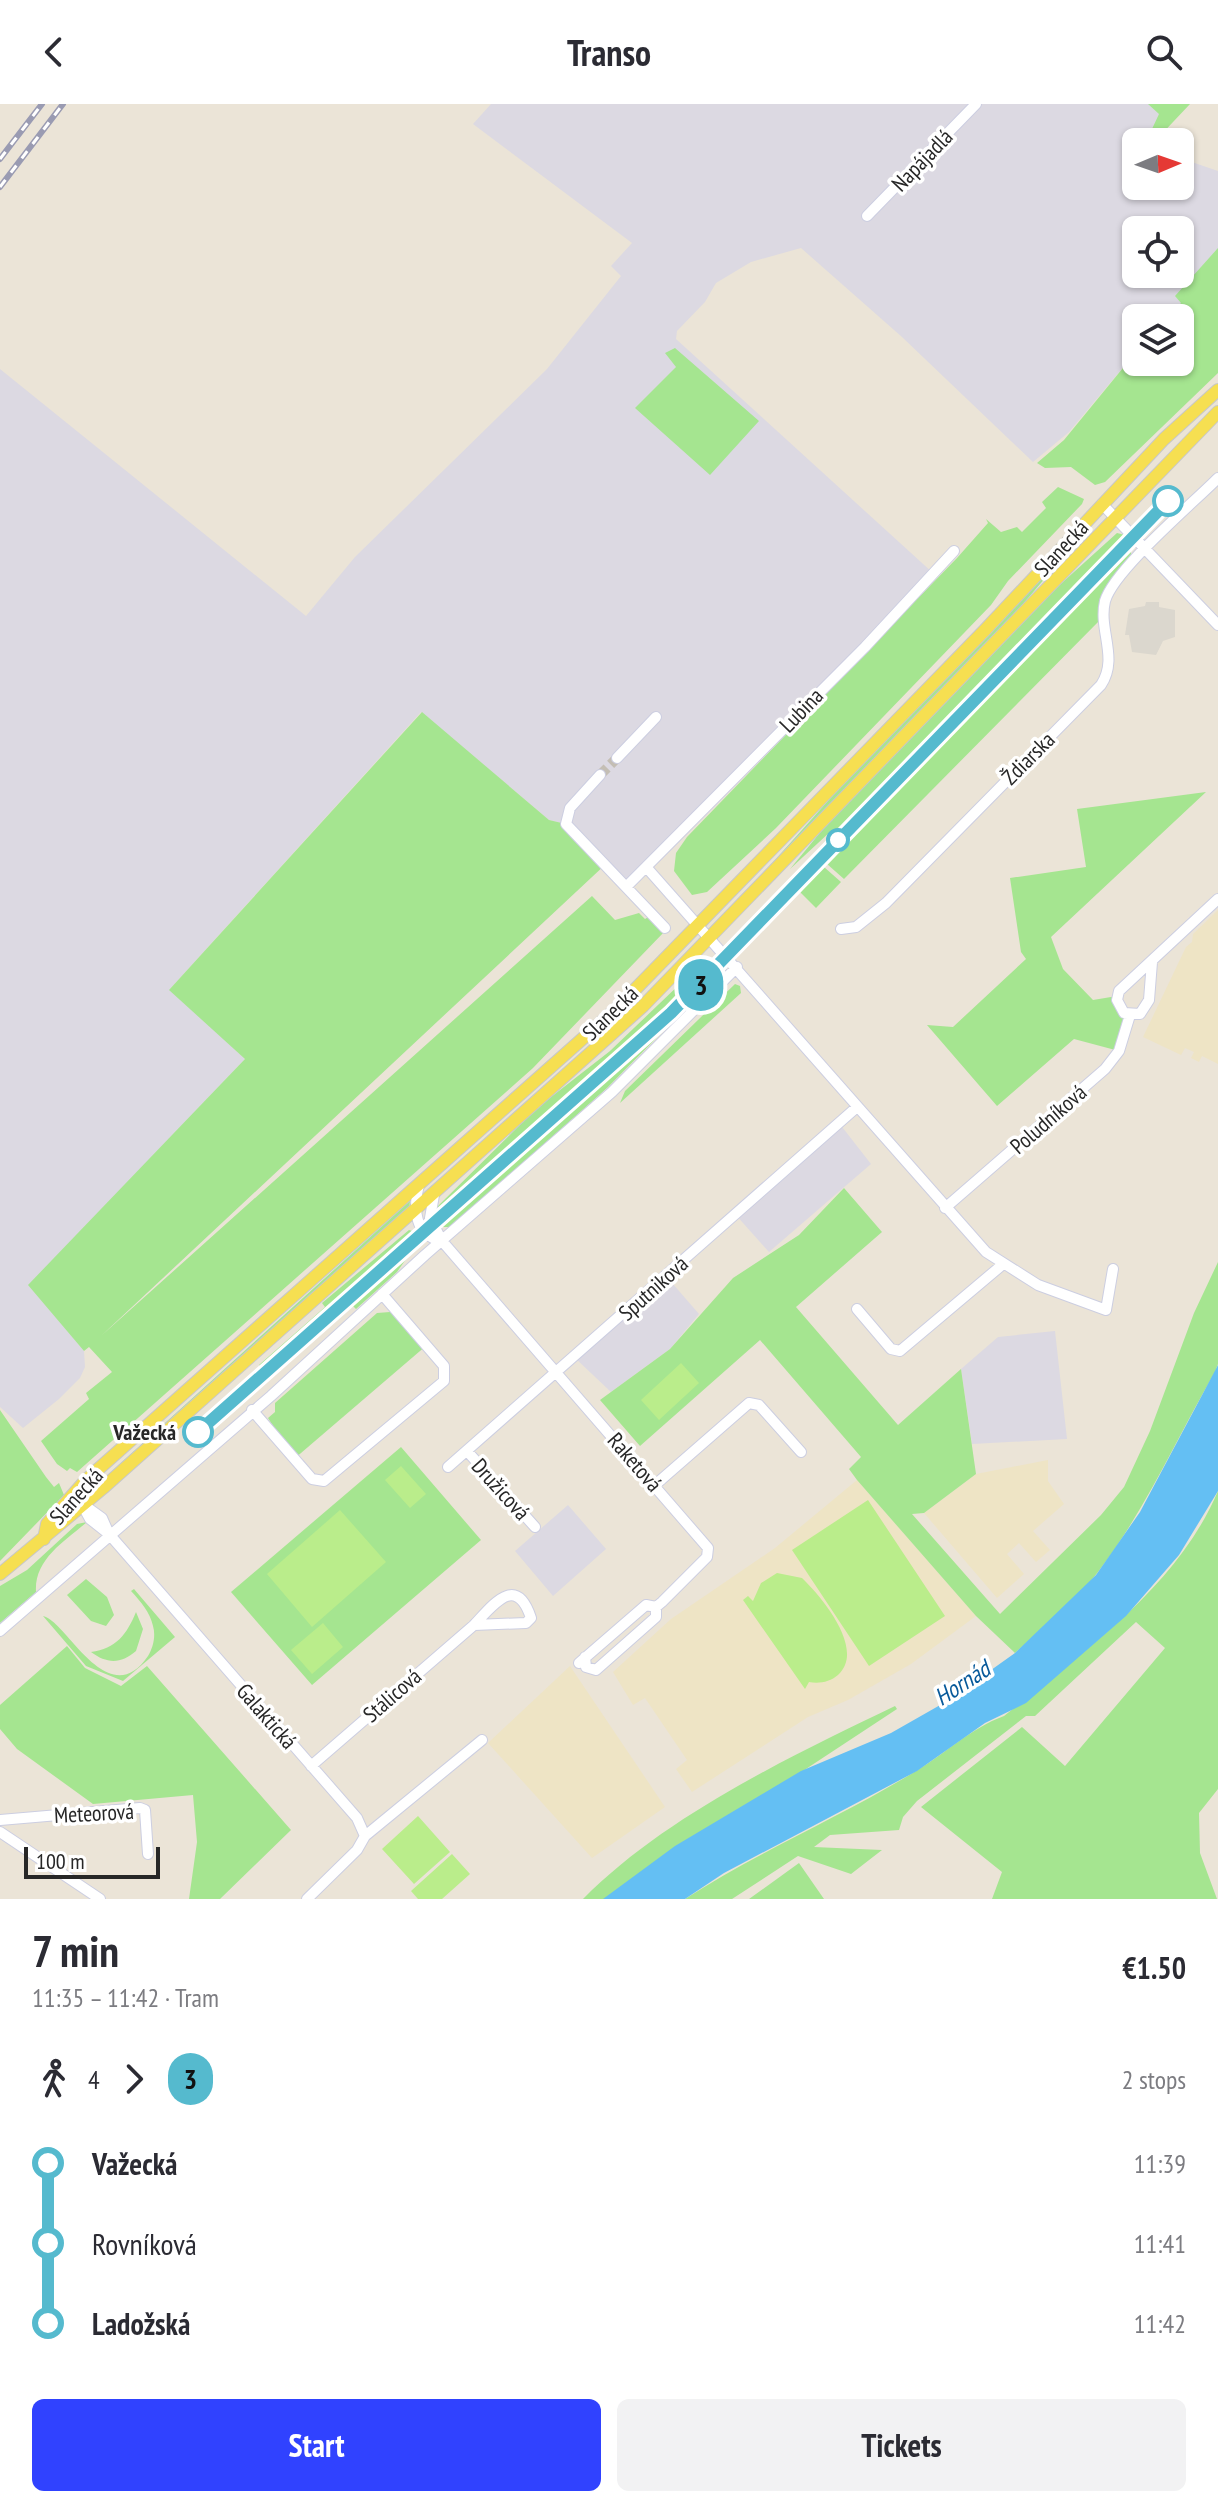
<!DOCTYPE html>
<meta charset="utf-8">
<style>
:root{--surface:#fff;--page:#f2f2f3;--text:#2b2b33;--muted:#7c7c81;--accent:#3042ff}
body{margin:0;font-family:"PT Sans Narrow",sans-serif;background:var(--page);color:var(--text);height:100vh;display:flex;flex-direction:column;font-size:30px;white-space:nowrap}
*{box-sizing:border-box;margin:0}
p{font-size:26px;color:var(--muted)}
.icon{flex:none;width:44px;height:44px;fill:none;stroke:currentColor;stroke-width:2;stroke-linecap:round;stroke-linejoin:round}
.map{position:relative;height:1795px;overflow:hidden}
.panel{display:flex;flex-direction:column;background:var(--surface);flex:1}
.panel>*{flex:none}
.badge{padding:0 16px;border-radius:26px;font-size:28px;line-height:52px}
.needle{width:52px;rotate:88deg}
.fabs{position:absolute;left:1122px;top:24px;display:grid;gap:16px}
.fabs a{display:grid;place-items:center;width:72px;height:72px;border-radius:12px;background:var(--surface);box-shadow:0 2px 6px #0004;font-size:40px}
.scale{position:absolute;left:24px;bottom:20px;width:136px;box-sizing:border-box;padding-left:8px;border:4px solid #272727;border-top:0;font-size:22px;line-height:28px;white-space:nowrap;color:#272727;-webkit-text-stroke:6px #fff;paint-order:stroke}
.map>.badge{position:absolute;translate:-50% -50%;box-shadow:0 0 0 4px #fff}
.legs{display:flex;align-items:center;gap:12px;height:88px;padding:0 32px;font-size:26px}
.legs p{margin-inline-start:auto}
.headline{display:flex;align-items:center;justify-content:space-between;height:136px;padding:0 32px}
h1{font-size:44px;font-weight:700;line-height:60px}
.action{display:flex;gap:16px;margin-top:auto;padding:16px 32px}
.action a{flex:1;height:92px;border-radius:12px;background:var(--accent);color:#fff;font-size:32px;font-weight:700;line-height:92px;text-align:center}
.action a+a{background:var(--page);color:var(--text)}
ul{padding:0 32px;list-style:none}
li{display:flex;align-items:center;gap:28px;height:80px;font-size:30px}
li i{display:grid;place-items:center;width:12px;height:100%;margin:0 10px;background:currentColor}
li i::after{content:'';width:20px;height:20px;margin:-10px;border:6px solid;border-radius:50%;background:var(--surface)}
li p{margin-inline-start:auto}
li:first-child i{background:linear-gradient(#0000 50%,currentColor 0)}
li:last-child i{background:linear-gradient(currentColor 50%,#0000 0)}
header{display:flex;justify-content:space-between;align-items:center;height:104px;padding:0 32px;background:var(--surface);font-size:36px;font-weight:700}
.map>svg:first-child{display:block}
.industrial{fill:#dcd9e2;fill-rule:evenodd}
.education{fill:#eee4c5}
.green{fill:#a5e590}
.pitch{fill:#baed8b}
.plaza{fill:#dbd7ce}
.water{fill:#64bff3}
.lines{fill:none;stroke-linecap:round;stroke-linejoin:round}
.minor-tunnel{stroke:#c4beb4;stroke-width:10;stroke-dasharray:10 5;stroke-linecap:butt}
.minor-casing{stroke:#cccee1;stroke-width:12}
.major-casing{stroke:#c7c7c7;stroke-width:14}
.minor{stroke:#fff;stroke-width:10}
.major{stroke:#f6df51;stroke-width:12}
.rail-casing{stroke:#9a9bb2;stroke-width:6}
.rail{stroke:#fff;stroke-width:3;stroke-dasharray:9;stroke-linecap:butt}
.line-1-casing{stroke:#fff;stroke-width:18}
.line-1{stroke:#55bace;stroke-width:12}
.stop-1-dot{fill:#fff;stroke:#55bace;stroke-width:4}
.labels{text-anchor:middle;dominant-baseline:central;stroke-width:7;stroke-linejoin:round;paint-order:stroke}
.street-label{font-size:22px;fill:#272727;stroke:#fff}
.stop-label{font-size:22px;font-weight:bold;fill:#272727;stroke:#fff;text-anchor:end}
.water-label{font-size:24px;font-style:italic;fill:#07599a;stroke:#fff}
</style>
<header><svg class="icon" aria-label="back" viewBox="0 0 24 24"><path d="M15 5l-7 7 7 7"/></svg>Transo<svg class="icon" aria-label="search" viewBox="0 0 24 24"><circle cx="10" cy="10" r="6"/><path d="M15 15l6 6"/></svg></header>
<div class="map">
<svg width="1218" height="1795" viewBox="0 0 1218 1795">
<rect width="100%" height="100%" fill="#ebe4d7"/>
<path class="industrial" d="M 491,0 L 1155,0 L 1168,23 L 1155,38 L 1136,38 L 1136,82 L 1180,82 L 1180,54 L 1218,67 L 1218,162 L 1167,214 L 1136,214 L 1136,248 L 1069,328 L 1033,358 L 902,233 L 801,144 L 751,158 L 716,179 L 705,198 L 677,227 L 676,235 L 933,469 L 628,781 L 566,720 L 549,716 L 421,608 L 170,885 L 245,955 L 29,1181 L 84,1247 L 85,1263 L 80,1274 L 59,1295 L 23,1324 L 0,1303 L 0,265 L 306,512 L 355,453 L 547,265 L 621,172 L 611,162 L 632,139 L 473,20 ZM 1136,126 L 1180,126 L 1180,170 L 1136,170 Z
M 839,1019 L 871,1060 L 769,1148 L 735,1110 Z
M 666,1172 L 699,1210 L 670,1245 L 611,1288 L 574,1253 Z
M 1055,1227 L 1067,1335 L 972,1340 L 961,1265 L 998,1233 Z
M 568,1401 L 606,1445 L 553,1492 L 515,1447 Z"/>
<path class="education" d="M 1218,806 L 1218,960 L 1202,952 L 1199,958 L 1191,954 L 1194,948 L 1185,944 L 1181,951 L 1143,933 L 1186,843 L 1192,838 L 1193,830 Z
M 1048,1356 L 1048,1377 L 1064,1400 L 1033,1427 L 1050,1446 L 1036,1458 L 1019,1439 L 1007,1450 L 1024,1470 L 997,1494 L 924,1409 L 976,1370 Z
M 857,1376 L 976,1512 L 911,1560 L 848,1596 L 808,1613 L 692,1688 L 676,1665 L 687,1656 L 645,1594 L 633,1601 L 613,1568 L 671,1515 L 775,1444 Z
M 570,1562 L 665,1703 L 592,1754 L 488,1639 Z"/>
<path class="green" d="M 1148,0 L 1190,0 L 1157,35 L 1143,24 L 1152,25 L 1159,10 Z
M 1218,144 L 1218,269 L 1105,378 L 1095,381 L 1071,363 L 1045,364 L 1037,359 L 1064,336 L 1136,248 L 1136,258 L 1180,258 L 1180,214 L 1167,214 L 1181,199 L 1175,192 Z
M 675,244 L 759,317 L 710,371 L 635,304 L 676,263 L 665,249 Z
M 1058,383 L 1084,395 L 1082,400 L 1008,477 L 991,501 L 776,724 L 707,788 L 692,791 L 674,767 L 676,749 L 687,733 L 957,454 L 988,419 L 986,415 L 1001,428 L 1017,423 L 1022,428 L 1046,404 L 1042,398 Z
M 1093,418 L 1012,513 L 730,806 L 836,688 Z
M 1117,429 L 1125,431 L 835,730 L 831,727 L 790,765 L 847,696 L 1032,506 Z
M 1131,438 L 1131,453 C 1112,472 1096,488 1099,517 L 844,775 L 827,760 L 845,741 L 841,736 Z
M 422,608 L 549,716 L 566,720 L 607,759 L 101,1232 L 592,792 L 615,816 L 639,809 L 645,815 L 650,812 L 665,827 L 533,964 L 77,1368 L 70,1364 L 67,1367 L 57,1360 L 41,1337 L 89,1295 L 86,1289 L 112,1268 L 89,1243 L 84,1247 L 28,1181 L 245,955 L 169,886 Z
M 1206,688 L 1051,833 L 1063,865 L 1093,896 L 1117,892 L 1130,911 L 1119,947 L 1074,935 L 997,1002 L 927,921 L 953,923 L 1026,855 L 1021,848 L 1010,774 L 1086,763 L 1077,705 Z
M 824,763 L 841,778 L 816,804 L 800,788 Z
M 707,854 L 717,854 L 667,904 L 435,1110 L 438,1102 L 537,1004 L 610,947 Z
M 723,862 L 702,888 L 607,984 L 451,1123 L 440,1123 L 437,1120 L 651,931 Z
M 735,880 L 740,882 L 741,889 L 620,999 L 625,987 Z
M 844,1084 L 882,1128 L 796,1203 L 898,1321 L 961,1265 L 976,1370 L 924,1409 L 912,1410 L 1000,1510 L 1101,1411 L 1124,1383 L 1150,1327 L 1194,1209 L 1218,1158 L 1218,1260 L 1215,1268 C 1176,1335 1145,1407 1098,1468 C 1075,1498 1042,1524 1015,1549 L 976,1512 L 857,1376 L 849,1365 L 861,1353 L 760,1236 L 640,1342 L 600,1296 L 670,1245 L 733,1174 L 799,1131 Z
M 410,1097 L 409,1106 L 101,1377 Z
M 409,1126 L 415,1128 L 261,1264 L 259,1261 L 325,1203 L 322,1199 Z
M 420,1135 L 397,1168 L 356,1205 L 353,1202 L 240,1301 L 238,1298 L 225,1308 Z
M 390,1208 L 427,1241 L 294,1355 L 268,1314 L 275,1308 L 275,1299 L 377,1209 Z
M 0,1306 L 46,1373 L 54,1383 L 59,1379 L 64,1391 L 0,1457 Z
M 401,1343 L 481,1436 L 312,1581 L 231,1488 Z
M 1218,1387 L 1218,1685 L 1199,1709 L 1200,1749 L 1217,1795 L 992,1795 L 1002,1768 L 921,1703 L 1022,1623 L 1065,1662 L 1165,1544 L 1136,1518 L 1035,1612 L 1026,1612 L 917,1697 L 903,1713 L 899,1726 L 830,1731 L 814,1743 L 882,1746 L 851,1770 L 798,1752 L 732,1795 L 685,1795 C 759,1747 841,1713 916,1667 C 946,1649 971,1624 1004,1612 C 1082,1548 1177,1484 1218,1387 Z
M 87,1418 C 65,1437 34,1455 36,1488 L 0,1519 L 0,1482 L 27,1466 L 77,1420 Z
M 86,1475 L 107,1493 L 114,1511 L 106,1522 L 91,1517 L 67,1491 Z
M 134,1485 L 175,1533 L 123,1577 L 86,1562 L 43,1512 C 66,1516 108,1611 148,1552 C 153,1544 156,1532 153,1522 C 150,1508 141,1498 131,1487 Z
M 136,1508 L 143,1525 L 136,1547 C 121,1560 107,1560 91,1548 C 116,1545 127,1530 136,1508 Z
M 67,1542 L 85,1564 L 121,1582 L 147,1562 L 291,1726 L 220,1795 L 189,1795 L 197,1738 L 193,1691 L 93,1700 L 17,1645 L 0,1625 L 0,1601 Z
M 895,1602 L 897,1605 L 692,1740 L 619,1795 L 583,1795 C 665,1712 791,1652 895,1602 Z
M 799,1759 L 824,1795 L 749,1795 Z"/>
<path class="pitch" d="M 681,1259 L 699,1279 L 659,1316 L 641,1296 Z
M 401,1362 L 426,1390 L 410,1404 L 385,1376 Z
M 868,1396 L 945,1512 L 869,1562 L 792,1446 Z
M 340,1406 L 386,1458 L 312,1523 L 267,1470 Z
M 777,1469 L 802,1474 C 822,1493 866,1546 838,1571 C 830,1578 819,1580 809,1578 L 805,1585 L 743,1496 L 748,1492 L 753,1497 L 761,1479 Z
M 323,1519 L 343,1543 L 312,1570 L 291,1546 Z
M 418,1712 L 450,1748 L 414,1780 L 382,1745 Z
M 452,1750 L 470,1770 L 442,1795 L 418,1795 L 411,1787 Z"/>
<path class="plaza" d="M 1146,498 L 1159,498 L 1159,503 L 1175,506 L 1175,533 L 1163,537 L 1156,551 L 1132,548 L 1129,531 L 1125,531 L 1129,505 L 1145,502 Z"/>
<path class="water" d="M 1218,1261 L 1218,1387 L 1179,1451 L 1126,1512 L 1026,1599 L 985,1619 L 917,1667 L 724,1769 L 685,1795 L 603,1795 L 675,1742 L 801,1667 L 891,1629 L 949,1596 L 1015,1549 L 1096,1471 L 1140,1408 Z"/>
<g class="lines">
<path class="minor-tunnel" d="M 600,671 L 617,654"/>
<g class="minor-casing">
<path id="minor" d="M 867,112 L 976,0
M 1102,400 L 1218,521
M 617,654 L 656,613
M 600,671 L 570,704 L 566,720 L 665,824
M 647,764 L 986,1148 L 1038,1181 L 1106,1206 L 1113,1165
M 628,781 L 865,543 L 954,447
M 841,825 L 856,823 L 886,799 L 1101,581 C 1119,554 1098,526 1105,497 C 1114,466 1192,400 1218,374
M 1152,858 L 1149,896 L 1140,910 L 1124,909 L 1117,896 L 1119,887 L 1218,795
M 419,1081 C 413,1105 414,1131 442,1137
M 434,1091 L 430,1114 L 442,1137 L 708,1444 L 707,1453 L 662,1498 L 656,1503 L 646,1501 L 579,1559
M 945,1104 L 1105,965 L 1119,947 L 1130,911
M 857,1205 L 891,1245 L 900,1247 L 1002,1161
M 252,1306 L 312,1375 L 324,1377 L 444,1277 L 444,1262 L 382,1190
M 467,1347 L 535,1423
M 448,1363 L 857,1003
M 655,1381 L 749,1299 L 759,1301 L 801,1348
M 79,1395 L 90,1415 L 109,1430 L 357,1714 L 365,1732 L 357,1746 L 307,1795
M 84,1401 L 102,1414 L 109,1430
M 0,1527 L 271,1292 L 425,1151 L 612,988 L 737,863
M 585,1553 L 586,1563 L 596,1566 L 656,1513 L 656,1503
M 311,1662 L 474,1521 L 526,1519 L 531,1514 C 516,1469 493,1501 474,1521
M 0,1716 L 140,1704 L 145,1706 L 148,1750
M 0,1728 L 100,1795
M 365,1732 L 482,1636"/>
</g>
<g class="major-casing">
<path id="major" d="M 44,1435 L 47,1420 L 86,1376 L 616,905 L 985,526 L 1164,335 L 1218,286
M 0,1470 L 103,1384 L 643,902 L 1218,308"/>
</g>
<use href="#minor" class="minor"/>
<use href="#major" class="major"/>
<g class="rail-casing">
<path id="rail" d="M 0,55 L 42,0
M 0,83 L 63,0"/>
</g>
<use href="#rail" class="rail"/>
</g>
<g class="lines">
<g class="line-1-casing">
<path id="line-1" d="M 198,1328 L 671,909 L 1168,397"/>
</g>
<use href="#line-1" class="line-1"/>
</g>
<g class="stop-1-dot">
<circle cx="1168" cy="397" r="14"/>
<circle cx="838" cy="736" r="10"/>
<circle cx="198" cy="1328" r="14"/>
</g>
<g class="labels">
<g class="street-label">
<text transform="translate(922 56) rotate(-46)">Napájadlá</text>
<text transform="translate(1061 444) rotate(-47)">Slanecká</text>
<text transform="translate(801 606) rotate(-46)">Lubina</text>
<text transform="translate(1028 654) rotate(-45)">Ždiarska</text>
<text transform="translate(610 909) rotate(-44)">Slanecká</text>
<text transform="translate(1048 1015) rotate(-41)">Poludníková</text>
<text transform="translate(653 1184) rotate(-42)">Sputniková</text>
<text transform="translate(635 1358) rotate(49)">Raketová</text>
<text transform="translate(501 1385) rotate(48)">Družicová</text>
<text transform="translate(76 1392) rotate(-48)">Slanecká</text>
<text transform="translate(392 1591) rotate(-41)">Stálicová</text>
<text transform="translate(267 1612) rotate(49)">Galaktická</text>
<text transform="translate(94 1709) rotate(-3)">Meteorová</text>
</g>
<g class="stop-label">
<text x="176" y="1328">Važecká</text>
</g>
<g class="water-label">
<text transform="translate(962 1579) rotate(-33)">Hornád</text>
</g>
</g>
</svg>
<div class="fabs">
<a><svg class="needle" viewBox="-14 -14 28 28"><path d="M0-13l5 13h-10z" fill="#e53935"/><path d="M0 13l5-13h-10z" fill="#7c7c81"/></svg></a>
<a><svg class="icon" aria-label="locate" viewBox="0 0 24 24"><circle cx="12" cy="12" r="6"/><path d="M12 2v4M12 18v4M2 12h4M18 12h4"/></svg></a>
<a><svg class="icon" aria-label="layers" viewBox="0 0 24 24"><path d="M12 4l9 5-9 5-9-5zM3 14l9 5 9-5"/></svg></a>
</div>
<div class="scale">100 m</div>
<b class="badge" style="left:701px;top:881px;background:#55bace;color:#111">3</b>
</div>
<section class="panel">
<div class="headline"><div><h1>7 min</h1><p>11:35 – 11:42 · Tram</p></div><b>€1.50</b></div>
<div class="legs"><svg class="icon" aria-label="walk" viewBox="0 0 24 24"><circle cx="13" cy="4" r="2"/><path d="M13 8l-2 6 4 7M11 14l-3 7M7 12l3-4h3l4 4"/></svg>4<svg class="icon" aria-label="forward" viewBox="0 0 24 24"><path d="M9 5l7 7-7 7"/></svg><b class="badge" style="background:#55bace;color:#111">3</b><p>2 stops</p></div>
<ul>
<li><i style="color:#55bace"></i><b>Važecká</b><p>11:39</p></li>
<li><i style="color:#55bace"></i><span>Rovníková</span><p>11:41</p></li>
<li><i style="color:#55bace"></i><b>Ladožská</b><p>11:42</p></li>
</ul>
<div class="action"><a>Start</a><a>Tickets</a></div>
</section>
